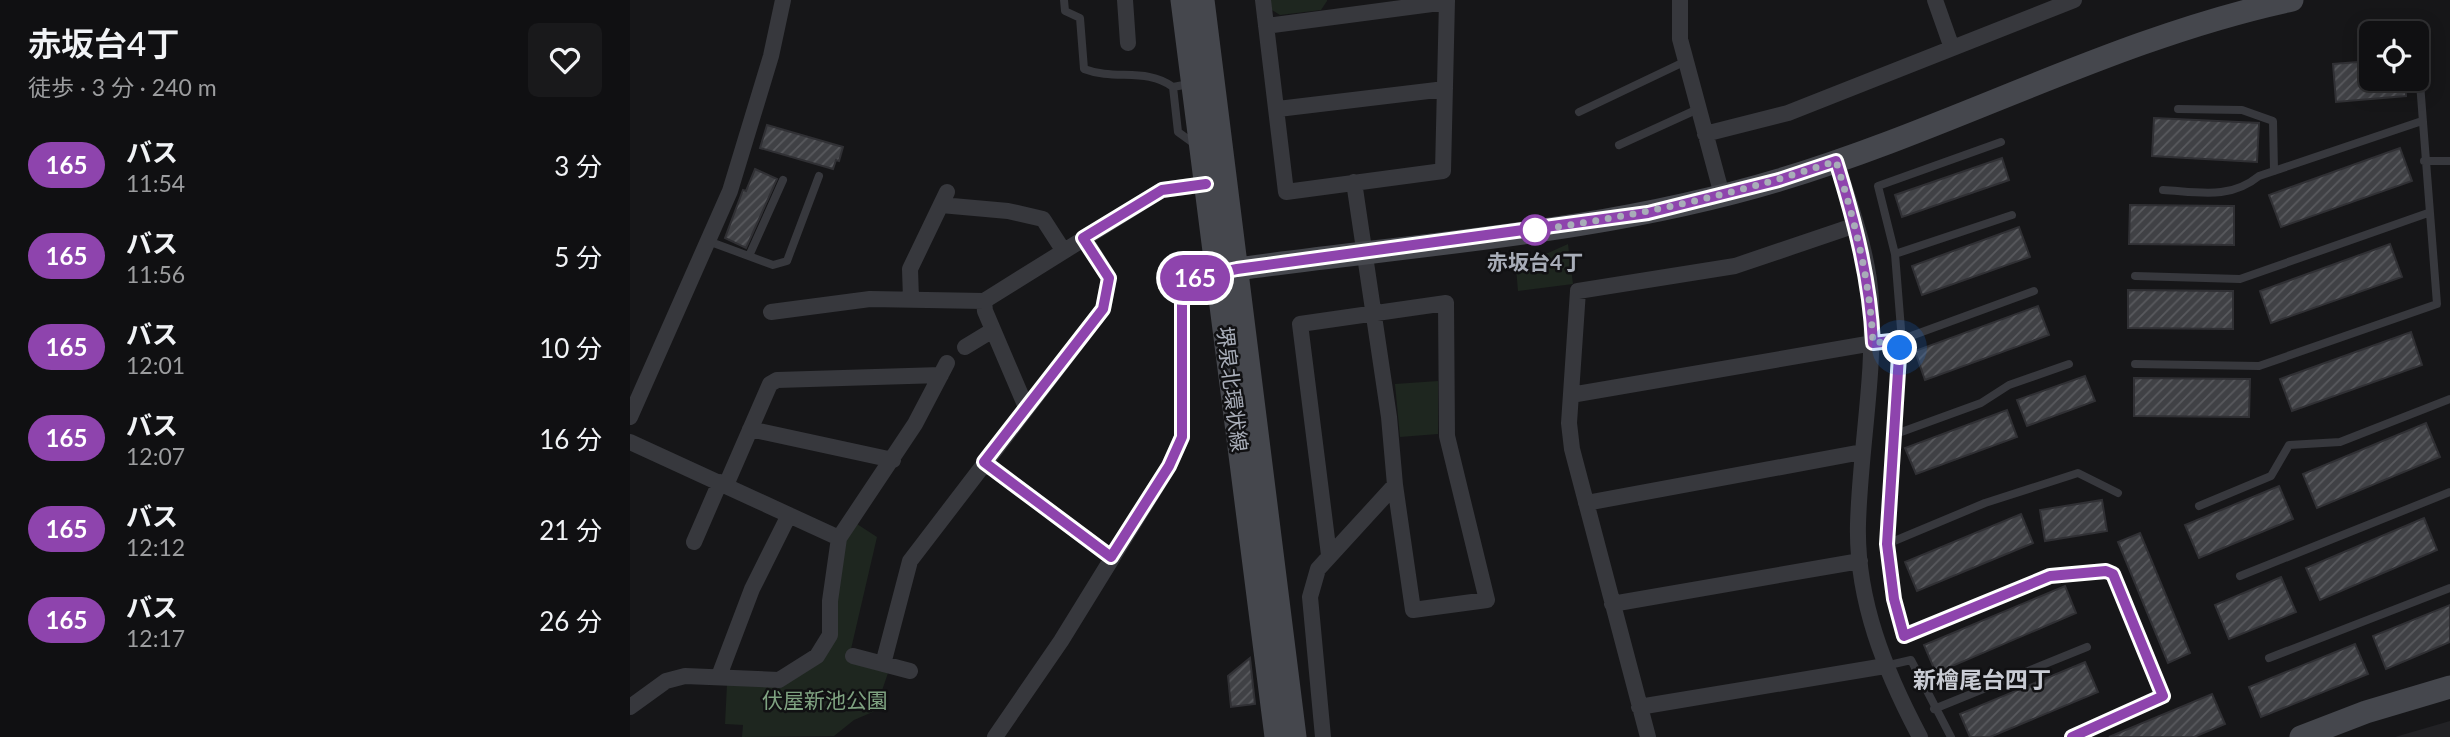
<!DOCTYPE html>
<html lang="ja">
<meta charset="utf-8">
<style>
:root{--surface:#101012;--page:#19191b;--text:#f1f3f6;--muted:#9c9d9f;--line:#303032}
body{margin:0;font-family:Lato,"Noto Sans JP",sans-serif;background:var(--page);color:var(--text);height:100vh;display:flex;flex-direction:column;font-size:26px;white-space:nowrap}
*{box-sizing:border-box;margin:0}
p{font-size:23px;color:var(--muted)}
.icon{flex:none;width:38px;height:38px;fill:none;stroke:currentColor;stroke-width:2;stroke-linecap:round;stroke-linejoin:round}
.map{position:relative;flex:1;overflow:hidden}
.sheet{display:flex;flex-direction:column;background:var(--surface);width:630px}
.sheet>*{flex:none}
.badge{padding:0 14px;border-radius:23px;font-size:24px;line-height:46px}
.buttons{position:absolute;left:1729px;top:21px;display:grid;gap:14px}
.buttons a{display:grid;place-items:center;width:70px;height:70px;border-radius:10px;background:var(--surface);box-shadow:0 4px 18px #0003,0 0 0 2px var(--line);font-size:35px}
.you{position:absolute;width:35px;height:35px;margin:-18px;border:5px solid #fff;border-radius:50%;background:#1a73e8;box-shadow:0 0 0 10px #1a73e833}
.map>.badge{position:absolute;translate:-50% -50%;box-shadow:0 0 0 4px #fff}
.round{display:grid;place-items:center;flex:none;width:74px;height:74px;border-radius:10px;background:var(--page)}
.overview{display:flex;align-items:center;justify-content:space-between;height:119px;padding:0 28px}
h1{font-size:33px;font-weight:600;line-height:52px}
ul{padding:0;list-style:none}
li{display:flex;align-items:center;gap:21px;height:91px;padding:0 28px}
li div{flex:1}
li b{display:block;font-size:26px}
li em{font-style:normal}
li .badge{min-width:77px;font-weight:700;text-align:center}
main{display:flex;flex:1;min-height:0}
.map>svg:first-child{display:block}
.built{fill:#222225}
.park{fill:#1e261f}
.building{fill:url(#building-hatch);stroke:#303034;stroke-width:2}
.lines{fill:none;stroke-linecap:round;stroke-linejoin:round}
.lane{stroke:#37383d;stroke-width:8}
.street{stroke:#37383d;stroke-width:16}
.secondary{stroke:#45474d;stroke-width:23}
.line-casing{stroke:#fff;stroke-width:16}
.line{stroke:#8e44ad;stroke-width:10}
.walk{stroke:#a8adb8;stroke-width:7;stroke-dasharray:0 12.6}
.stop-dot{fill:#fff;stroke:#8e44ad;stroke-width:3.5}
.labels{text-anchor:middle;dominant-baseline:central;stroke-width:5;stroke-linejoin:round;paint-order:stroke}
.stop-label{font-size:21px;font-weight:bold;fill:#a8adb8;stroke:#111113}
.street-label{font-size:21px;fill:#a8adb8;stroke:#111113}
.park-label{font-size:21px;fill:#7fa381;stroke:#111113}
.neighbourhood-label{font-size:23px;font-weight:bold;fill:#c9ccd4;stroke:#111113}
</style>
<main>
<section class="sheet">
<div class="overview"><div><h1>赤坂台4丁</h1><p>徒歩 · 3 分 · 240 m</p></div><a class="round"><svg class="icon" aria-label="heart" viewBox="0 0 24 24"><path d="M12 20l-8-8c-3-5 5-10 8-4 3-6 11-1 8 4z"/></svg></a></div>
<ul>
<li><span class="badge" style="background:#8e44ad;color:#fff">165</span><div><b>バス</b><p>11:54</p></div><em>3 分</em></li>
<li><span class="badge" style="background:#8e44ad;color:#fff">165</span><div><b>バス</b><p>11:56</p></div><em>5 分</em></li>
<li><span class="badge" style="background:#8e44ad;color:#fff">165</span><div><b>バス</b><p>12:01</p></div><em>10 分</em></li>
<li><span class="badge" style="background:#8e44ad;color:#fff">165</span><div><b>バス</b><p>12:07</p></div><em>16 分</em></li>
<li><span class="badge" style="background:#8e44ad;color:#fff">165</span><div><b>バス</b><p>12:12</p></div><em>21 分</em></li>
<li><span class="badge" style="background:#8e44ad;color:#fff">165</span><div><b>バス</b><p>12:17</p></div><em>26 分</em></li>
</ul>
</section>
<div class="map">
<svg width="1820" height="737" viewBox="0 0 1820 737">
<defs>
<pattern id="building-hatch" width="6" height="6" patternUnits="userSpaceOnUse" patternTransform="scale(1.75)"><rect width="6" height="6" fill="#404145"/><path d="M-1 1l2-2M0 6l6-6M5 7l2-2" fill="none" stroke="#595a5e"/></pattern>
</defs>
<rect width="100%" height="100%" fill="#161618"/>
<path class="built" d="M 1820,721 L 1820,737 L 1765,737 Z"/>
<path class="park" d="M 640,0 L 697,0 L 697,1 L 691,10 L 650,15 L 642,10 Z
M 938,244 L 943,284 L 888,291 L 885,257 L 918,253 Z
M 808,381 L 808,434 L 770,437 L 765,384 Z
M 227,524 L 247,537 L 218,662 L 258,673 L 245,711 L 224,720 L 204,736 L 112,737 L 113,725 L 95,724 L 97,684 L 149,687 L 192,657 L 206,596 L 213,545 Z"/>
<path class="building" d="M 1741,61 L 1741,79 L 1775,79 L 1776,96 L 1706,102 L 1703,64 Z
M 1524,118 L 1629,123 L 1627,162 L 1522,156 Z
M 137,125 L 213,147 L 209,161 L 206,160 L 203,169 L 130,148 Z
M 1770,148 L 1782,181 L 1651,227 L 1639,195 Z
M 1372,158 L 1379,180 L 1272,217 L 1265,195 Z
M 125,169 L 147,179 L 116,248 L 95,238 L 113,190 L 116,191 Z
M 1500,205 L 1604,206 L 1604,245 L 1499,244 Z
M 1389,227 L 1400,257 L 1292,295 L 1282,266 Z
M 1760,244 L 1772,277 L 1641,323 L 1630,291 Z
M 1498,290 L 1603,291 L 1603,329 L 1498,328 Z
M 1408,306 L 1419,335 L 1295,380 L 1285,351 Z
M 1781,332 L 1792,365 L 1662,411 L 1650,379 Z
M 1455,376 L 1465,401 L 1397,426 L 1387,400 Z
M 1504,378 L 1620,379 L 1619,417 L 1504,416 Z
M 1377,410 L 1387,437 L 1286,474 L 1275,448 Z
M 1796,423 L 1810,457 L 1687,508 L 1673,474 Z
M 1649,486 L 1663,519 L 1569,558 L 1555,525 Z
M 1472,500 L 1477,531 L 1415,541 L 1410,510 Z
M 1391,514 L 1403,543 L 1287,591 L 1275,562 Z
M 1794,518 L 1807,550 L 1690,600 L 1676,568 Z
M 1510,533 L 1560,653 L 1538,663 L 1488,542 Z
M 1651,577 L 1666,612 L 1599,639 L 1585,605 Z
M 1435,586 L 1446,613 L 1306,673 L 1294,645 Z
M 1820,605 L 1820,642 L 1756,669 L 1743,636 Z
M 1725,644 L 1738,674 L 1631,717 L 1619,687 Z
M 620,658 L 625,704 L 601,707 L 598,676 Z
M 1455,662 L 1468,692 L 1360,737 L 1340,737 L 1330,714 Z
M 1582,694 L 1595,724 L 1564,737 L 1479,737 Z"/>
<g class="lines">
<path class="lane" d="M 434,0 L 435,11 L 450,18 L 454,69 C 485,81 516,67 543,87 L 559,84
M 1786,29 L 1786,33
M 543,87 L 548,132 L 566,145
M 1548,109 L 1612,110 L 1643,121 L 1644,171
M 949,112 L 1056,61
M 1371,142 L 1248,186 L 1265,254 L 1271,329 L 1257,544 L 1264,599 L 1274,636 L 1420,576 L 1476,571 L 1483,574 L 1533,696 L 1442,737
M 989,145 L 1068,109
M 1794,161 L 1820,161
M 1533,190 C 1568,192 1600,200 1629,176 L 1792,121
M 78,241 L 143,265 L 157,261 L 189,176
M 1265,254 L 1382,215
M 119,256 L 153,180
M 1505,276 L 1610,279 L 1798,213
M 1243,343 L 1270,340 L 1404,291
M 1505,364 L 1629,366 L 1807,304 L 1787,44
M 1263,435 L 1351,403 L 1379,385 L 1439,364
M 1569,506 L 1641,476 L 1659,445 L 1710,442 L 1820,399
M 1257,544 L 1355,503 L 1448,473 L 1488,493
M 1610,576 L 1820,492
M 1639,658 L 1820,588
M 1255,666 L 1281,660 L 1321,737
M 1304,709 L 1457,647"/>
<path class="street" d="M 495,0 L 498,43
M 633,0 L 656,192 L 813,171 L 817,0
M 1050,0 L 1050,39 L 1092,195
M 1305,0 L 1322,48
M 636,26 L 817,2
M 648,109 L 815,89
M 1075,134 L 1158,113 L 1444,0
M 1206,161 C 1220,206 1239,254 1241,301 C 1245,376 1230,450 1228,524 C 1226,600 1255,671 1290,737
M 311,205 L 378,211 L 413,219 L 433,250
M 281,299 L 280,269 L 317,192
M 354,301 L 532,190 L 576,184
M 141,312 L 240,299 L 354,301 L 355,311 L 396,407
M 335,347 L 363,330
M 941,395 L 1243,343
M 0,417 L 100,191 L 141,56 L 153,0
M 120,429 L 263,460
M 0,442 L 209,538
M 354,462 L 481,557
M 96,485 L 140,384 L 147,380 L 311,375
M 956,503 L 1232,452
M 64,542 L 90,482
M 699,555 L 670,324 L 816,303 L 817,436 L 857,600 L 783,610 L 765,485
M 982,604 L 1230,561
M 223,656 L 280,671
M 253,664 L 280,561 L 473,309 L 479,278 L 454,238
M 89,676 L 122,589 L 159,515
M 0,707 L 36,681 L 55,676 L 149,680 L 187,656 L 200,635 L 200,601 L 209,538 L 285,424 L 317,363
M 1009,707 L 1255,666
M 365,737 L 431,641 L 539,466 L 552,437 L 552,291 L 563,278 L 597,271
M 693,737 L 680,597 L 688,569 L 765,485 L 759,417 L 724,182
M 1018,737 L 942,449 L 939,423 L 948,291 L 1105,266 L 1226,225"/>
<path class="secondary" d="M 552,0 L 646,737
M 573,0 L 665,737
M 607,269 C 787,244 973,233 1149,180 C 1323,128 1484,38 1662,0
M 1671,737 L 1736,712 L 1820,687"/>
</g>
<g class="lines">
<g class="line-casing">
<path id="line" d="M 576,184 L 532,190 L 453,238 L 479,278 L 473,309 L 354,462 L 481,557 L 539,466 L 552,437 L 552,291 L 563,278 L 607,269 L 1018,213 L 1149,180 L 1206,161 C 1225,222 1240,280 1243,343 L 1270,340 L 1257,544 L 1264,599 L 1274,636 L 1420,576 L 1476,571 L 1483,574 L 1533,696 L 1442,737"/>
</g>
<use href="#line" class="line"/>
<path class="walk" d="M 905,230 L 898,231 C 1003,217 1105,195 1206,161 C 1225,222 1240,280 1243,343 L 1270,340 L 1270,348"/>
</g>
<circle class="stop-dot" cx="905" cy="230" r="14"/>
<g class="labels">
<g class="stop-label">
<text x="905" y="261">赤坂台4丁</text>
</g>
<g class="street-label">
<text transform="translate(603 389) rotate(83)">堺泉北環状線</text>
</g>
<g class="park-label">
<text x="195" y="699">伏屋新池公園</text>
</g>
<g class="neighbourhood-label">
<text x="1352" y="679">新檜尾台四丁</text>
</g>
</g>
</svg>
<div class="buttons">
<a><svg class="icon" aria-label="locate" viewBox="0 0 24 24"><circle cx="12" cy="12" r="6"/><path d="M12 2v4M12 18v4M2 12h4M18 12h4"/></svg></a>
</div>
<div class="you" style="left:1270px;top:348px"></div>
<b class="badge" style="left:565px;top:278px;background:#8e44ad;color:#fff">165</b>
</div>
</main>
